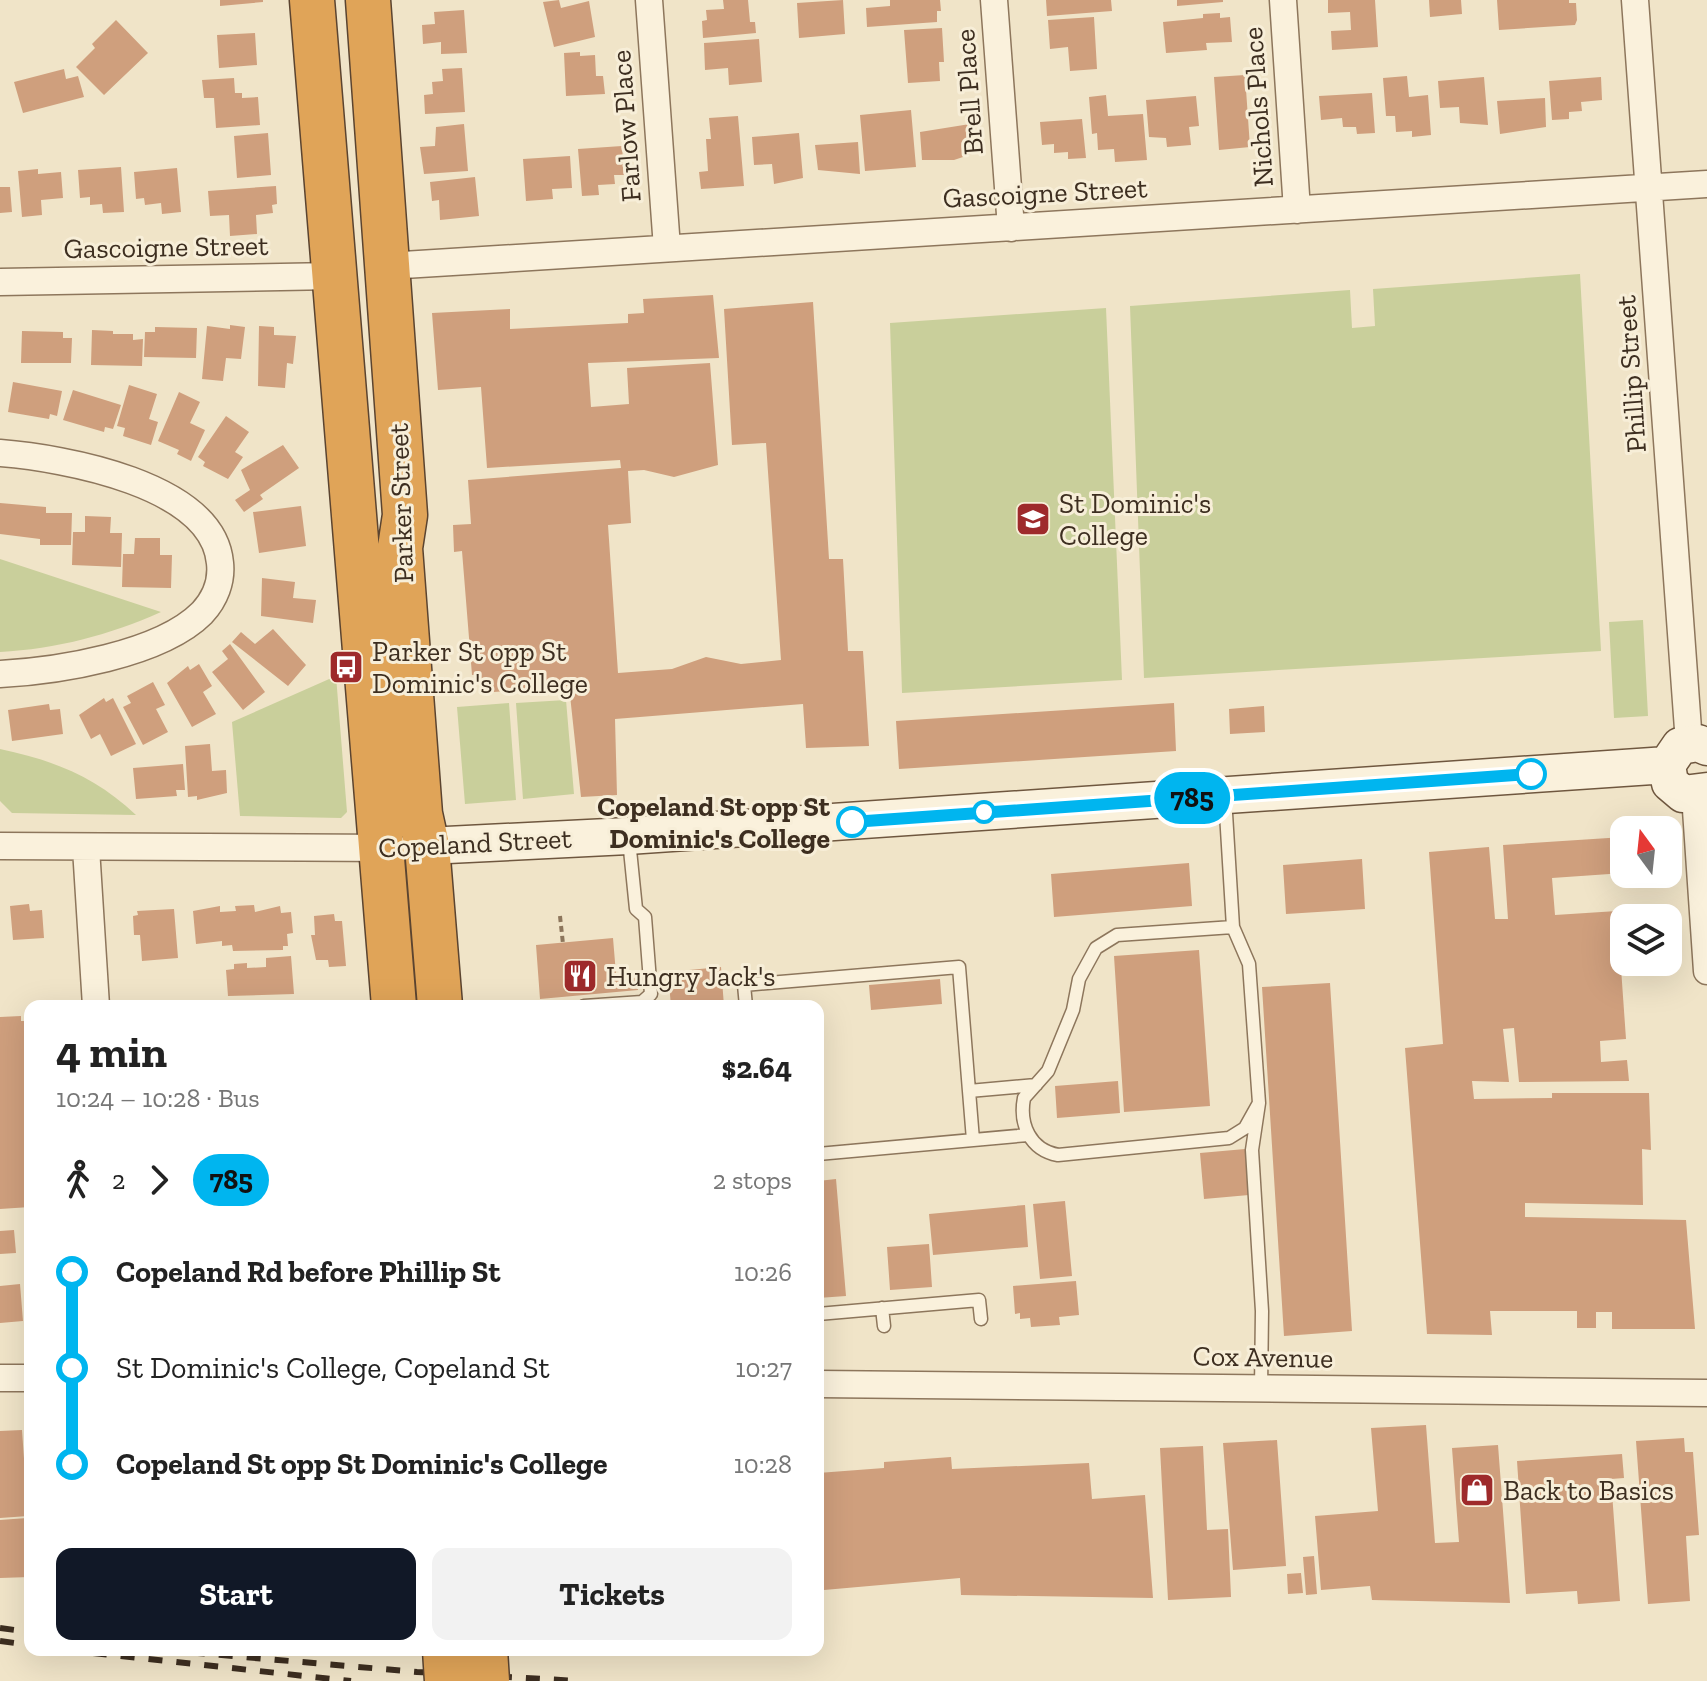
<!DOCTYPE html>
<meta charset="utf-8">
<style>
:root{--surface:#fff;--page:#f2f2f2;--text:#222;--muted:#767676;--accent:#111827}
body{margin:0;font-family:"Zilla Slab",serif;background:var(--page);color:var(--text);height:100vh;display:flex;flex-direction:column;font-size:30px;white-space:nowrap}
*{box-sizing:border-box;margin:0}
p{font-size:26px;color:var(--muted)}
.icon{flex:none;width:44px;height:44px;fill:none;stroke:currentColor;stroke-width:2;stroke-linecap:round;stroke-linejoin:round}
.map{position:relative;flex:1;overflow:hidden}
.sheet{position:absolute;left:24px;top:1000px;width:800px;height:656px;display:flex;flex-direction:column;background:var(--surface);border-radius:16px;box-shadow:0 8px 32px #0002}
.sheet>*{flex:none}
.badge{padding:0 16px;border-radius:26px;font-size:28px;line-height:52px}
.needle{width:52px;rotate:345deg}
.controls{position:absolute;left:1610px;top:816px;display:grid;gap:16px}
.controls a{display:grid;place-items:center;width:72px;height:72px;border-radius:16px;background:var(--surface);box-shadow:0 8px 32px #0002;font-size:40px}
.map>.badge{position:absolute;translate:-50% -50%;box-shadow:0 0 0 4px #fff}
.legs{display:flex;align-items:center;gap:12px;height:88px;padding:0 32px;font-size:26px}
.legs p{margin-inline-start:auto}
.head{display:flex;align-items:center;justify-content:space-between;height:136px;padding:0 32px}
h1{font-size:44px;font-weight:700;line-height:60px}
.primary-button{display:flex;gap:16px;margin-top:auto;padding:16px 32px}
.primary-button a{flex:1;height:92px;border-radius:16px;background:var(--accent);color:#fff;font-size:32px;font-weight:700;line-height:92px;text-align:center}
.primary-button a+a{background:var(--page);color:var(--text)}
ul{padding:0 32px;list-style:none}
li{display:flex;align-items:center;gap:28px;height:96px;font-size:30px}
li i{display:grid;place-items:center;width:12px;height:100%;margin:0 10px;background:currentColor}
li i::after{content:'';width:20px;height:20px;margin:-10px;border:6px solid;border-radius:50%;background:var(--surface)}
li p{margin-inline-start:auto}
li:first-child i{background:linear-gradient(#0000 50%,currentColor 0)}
li:last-child i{background:linear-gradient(currentColor 50%,#0000 0)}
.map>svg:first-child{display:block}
.green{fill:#c9cf9b}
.building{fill:#cf9f7d}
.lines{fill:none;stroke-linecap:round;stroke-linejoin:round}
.lane-casing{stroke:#8d765c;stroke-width:15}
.street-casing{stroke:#8d765c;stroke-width:29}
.secondary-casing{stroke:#6f573f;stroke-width:39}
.highway-casing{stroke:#5b4430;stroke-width:47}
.path{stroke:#8d765c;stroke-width:4;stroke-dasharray:6 4;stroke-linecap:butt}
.lane{stroke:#faf1dc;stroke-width:12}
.street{stroke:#faf1dc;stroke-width:26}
.secondary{stroke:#faf1dc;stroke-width:36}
.highway{stroke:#e0a458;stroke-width:44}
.rail{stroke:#3d2e20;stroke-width:6;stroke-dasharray:14 14;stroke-linecap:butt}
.highway-bridge-casing{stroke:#5b4430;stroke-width:47;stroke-linecap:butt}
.highway-bridge{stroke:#e0a458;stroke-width:44}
.line-1-casing{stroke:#fff;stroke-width:18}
.line-1{stroke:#00b5ef;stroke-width:12}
.stop-1-dot{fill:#fff;stroke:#00b5ef;stroke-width:4}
.labels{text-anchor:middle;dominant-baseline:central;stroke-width:6;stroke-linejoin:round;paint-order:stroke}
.street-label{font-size:28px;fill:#3d2e20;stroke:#f7eed8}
.poi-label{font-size:28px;fill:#3d2e20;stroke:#f7eed8;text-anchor:start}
.stop-label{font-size:28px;font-weight:bold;fill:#3d2e20;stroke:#f7eed8;text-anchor:end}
</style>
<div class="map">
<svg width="1707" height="1681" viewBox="0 0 1707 1681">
<rect width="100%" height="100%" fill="#f0e4c8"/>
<path class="green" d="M 1580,274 L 1601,651 L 1144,678 L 1130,306 L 1350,290 L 1352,328 L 1375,326 L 1373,289 Z
M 1106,308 L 1122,680 L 902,693 L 890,323 Z
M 0,559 L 161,612 C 110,635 56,649 0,652 Z
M 1643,620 L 1648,716 L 1614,718 L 1609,622 Z
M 336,676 L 347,812 L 341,818 L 240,816 L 232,722 Z
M 566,700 L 574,794 L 523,799 L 516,703 Z
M 509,703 L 516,800 L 465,804 L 457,707 Z
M 0,749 C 53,760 96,777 136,815 L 12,813 L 0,801 Z"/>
<path class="building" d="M 220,0 L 263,0 L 263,2 L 220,6 Z
M 559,0 L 561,8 L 589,1 L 595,37 L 554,47 L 543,2 Z
M 723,0 L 748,0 L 750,22 L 755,22 L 756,33 L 703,38 L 702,21 L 707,20 L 706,10 L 724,9 Z
M 843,0 L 845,34 L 799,38 L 797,3 Z
M 890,0 L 940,0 L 941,11 L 937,11 L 937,22 L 867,27 L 866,8 L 890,6 Z
M 1046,0 L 1111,0 L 1112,11 L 1047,16 Z
M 1177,0 L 1223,0 L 1223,2 L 1177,6 Z
M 1328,0 L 1375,0 L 1378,47 L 1332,50 L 1331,31 L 1351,30 L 1350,12 L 1328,13 Z
M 1429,0 L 1461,0 L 1462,14 L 1430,17 Z
M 1497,0 L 1569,0 L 1569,3 L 1576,3 L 1577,20 L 1575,25 L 1499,30 Z
M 464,10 L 467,53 L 441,54 L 441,42 L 423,44 L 422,25 L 435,24 L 434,12 Z
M 1220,13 L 1220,18 L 1230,17 L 1232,42 L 1206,43 L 1207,50 L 1166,53 L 1163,22 L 1203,18 L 1203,14 Z
M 1094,17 L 1097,69 L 1070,71 L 1068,47 L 1050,49 L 1048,20 Z
M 116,20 L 148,53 L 104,95 L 76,67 L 95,48 L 92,44 Z
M 942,28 L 944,62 L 939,62 L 940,81 L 908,83 L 904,30 Z
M 255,33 L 257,65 L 219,68 L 217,35 Z
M 759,39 L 762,82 L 729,85 L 728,68 L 705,70 L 704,43 Z
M 580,52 L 580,56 L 595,55 L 596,76 L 603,76 L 605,94 L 566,96 L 564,53 Z
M 462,68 L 465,112 L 425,114 L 424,95 L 433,94 L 432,82 L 443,81 L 442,69 Z
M 64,69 L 66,79 L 78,76 L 84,97 L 23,113 L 14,82 Z
M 1245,75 L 1250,147 L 1219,150 L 1214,77 Z
M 1407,76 L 1409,97 L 1428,95 L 1431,135 L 1412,137 L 1412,131 L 1396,132 L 1395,116 L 1386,116 L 1383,78 Z
M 1484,77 L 1488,125 L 1460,123 L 1459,107 L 1440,108 L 1438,81 Z
M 1601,77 L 1602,100 L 1581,102 L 1582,111 L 1569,112 L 1569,119 L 1552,120 L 1549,81 Z
M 234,78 L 235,93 L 242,93 L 242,98 L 258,97 L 260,125 L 216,128 L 214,98 L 204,98 L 202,80 Z
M 1372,93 L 1375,133 L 1357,134 L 1356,127 L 1343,127 L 1342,118 L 1321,120 L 1319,96 Z
M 1106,95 L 1108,116 L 1143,114 L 1147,160 L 1115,162 L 1114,149 L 1098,150 L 1097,133 L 1092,134 L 1089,97 Z
M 1196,96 L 1199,126 L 1189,127 L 1191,145 L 1167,147 L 1166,138 L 1149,137 L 1146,100 Z
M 1545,98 L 1546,127 L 1500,134 L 1497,101 Z
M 911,110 L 916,167 L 865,171 L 860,115 Z
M 738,116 L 744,186 L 701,189 L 699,172 L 708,171 L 706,139 L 711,139 L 709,118 Z
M 1082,119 L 1086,158 L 1068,159 L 1068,152 L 1054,153 L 1054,144 L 1042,145 L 1040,122 Z
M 464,124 L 468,171 L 424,174 L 420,147 L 435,146 L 436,127 Z
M 970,124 L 972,154 L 954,160 L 922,160 L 920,132 Z
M 268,133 L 271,175 L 237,178 L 234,136 Z
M 799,133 L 803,178 L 774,184 L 772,164 L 754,165 L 752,137 Z
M 858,142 L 860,174 L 818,170 L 815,145 Z
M 622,146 L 624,175 L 614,175 L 615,184 L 598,185 L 599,195 L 582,196 L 578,149 Z
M 570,156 L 572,188 L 552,189 L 553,199 L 526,201 L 523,159 Z
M 121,167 L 124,212 L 103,213 L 102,204 L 90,205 L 90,197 L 80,198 L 78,170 Z
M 177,168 L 181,212 L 162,214 L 161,203 L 145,205 L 144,198 L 136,199 L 134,172 Z
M 38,169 L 38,174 L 61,172 L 63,198 L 41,200 L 42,215 L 22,217 L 18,171 Z
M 475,177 L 479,216 L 440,220 L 439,200 L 432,201 L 430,182 Z
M 276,186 L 277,204 L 272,205 L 273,213 L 256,215 L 257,234 L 230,236 L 229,215 L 210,216 L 208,191 Z
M 0,187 L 10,187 L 12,212 L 0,213 Z
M 713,295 L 719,358 L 588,363 L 591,407 L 629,404 L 627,368 L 710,363 L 718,465 L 674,477 L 644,470 L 628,471 L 631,523 L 608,525 L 618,673 L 672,669 L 706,657 L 741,664 L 781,660 L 766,443 L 732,445 L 724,309 L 813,302 L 829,559 L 843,559 L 848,651 L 863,651 L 869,746 L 806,748 L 803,704 L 615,719 L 617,795 L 581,797 L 569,686 L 481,693 L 479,674 L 472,675 L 462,551 L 454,552 L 453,525 L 471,524 L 468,480 L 621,468 L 620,460 L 487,468 L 481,387 L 438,390 L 432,313 L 510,309 L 510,329 L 628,323 L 628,314 L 644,313 L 643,299 Z
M 230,325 L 245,327 L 241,359 L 226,358 L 223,381 L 202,379 L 207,326 L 230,329 Z
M 259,326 L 274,327 L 274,335 L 296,336 L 293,364 L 287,363 L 285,388 L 258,386 Z
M 155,327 L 197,328 L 196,358 L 144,357 L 145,332 L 155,332 Z
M 92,330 L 113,331 L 113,334 L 133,334 L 133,340 L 143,339 L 142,366 L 91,365 Z
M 22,331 L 63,332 L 63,338 L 72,338 L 71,363 L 21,363 Z
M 13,382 L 62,391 L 57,416 L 50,414 L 49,419 L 8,412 Z
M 129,385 L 157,394 L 149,419 L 158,422 L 151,445 L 123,436 L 125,428 L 117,426 Z
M 73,390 L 121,405 L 113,429 L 105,427 L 104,432 L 63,420 Z
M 179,392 L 200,402 L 190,423 L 205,430 L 191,461 L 177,454 L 179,450 L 158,441 Z
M 226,416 L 249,432 L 235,452 L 243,457 L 228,479 L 203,466 L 205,462 L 198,457 Z
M 283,445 L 299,468 L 260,495 L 263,499 L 244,512 L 235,500 L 250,490 L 241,470 Z
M 0,503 L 46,507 L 46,513 L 72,513 L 71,545 L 40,545 L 40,539 L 0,534 Z
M 301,506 L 306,546 L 259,553 L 253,512 Z
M 85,516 L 111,517 L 110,533 L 122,533 L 121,567 L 72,565 L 73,532 L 85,532 Z
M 135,538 L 160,538 L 160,555 L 172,555 L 171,588 L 122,587 L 123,554 L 134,554 Z
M 262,578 L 295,582 L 293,598 L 316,600 L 313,623 L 261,616 Z
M 273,629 L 306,665 L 288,686 L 232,642 L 241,632 L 255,644 Z
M 230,644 L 265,692 L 243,710 L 212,672 L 228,659 L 222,651 Z
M 199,664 L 212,686 L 203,692 L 216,714 L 192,727 L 167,683 L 188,666 L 190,670 Z
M 153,682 L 165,705 L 156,709 L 168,732 L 143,745 L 123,707 L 131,703 L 127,696 Z
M 104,698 L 106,702 L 113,698 L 136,744 L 111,756 L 100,734 L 91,739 L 79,715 Z
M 1174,703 L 1176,751 L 899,769 L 896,721 Z
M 49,704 L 50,710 L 60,709 L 63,734 L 12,741 L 8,710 Z
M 1264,706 L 1265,732 L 1230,734 L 1229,709 Z
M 210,744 L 212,771 L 226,770 L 227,793 L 197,800 L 197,796 L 188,797 L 185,746 Z
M 183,764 L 185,790 L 176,790 L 177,796 L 136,799 L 133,768 Z
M 1624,837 L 1624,873 L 1552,878 L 1555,915 L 1617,911 L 1626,1039 L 1600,1041 L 1601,1062 L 1627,1060 L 1629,1081 L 1519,1082 L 1514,1028 L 1503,1029 L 1509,1082 L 1472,1081 L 1474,1099 L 1552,1098 L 1552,1093 L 1649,1093 L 1651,1150 L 1642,1149 L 1643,1205 L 1525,1203 L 1525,1217 L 1686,1220 L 1695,1329 L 1612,1329 L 1612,1312 L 1596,1312 L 1596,1328 L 1577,1328 L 1577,1311 L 1490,1311 L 1492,1335 L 1427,1334 L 1405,1048 L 1443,1044 L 1429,852 L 1489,847 L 1495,919 L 1508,919 L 1503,845 Z
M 1362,859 L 1365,909 L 1286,914 L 1283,865 Z
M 1189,863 L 1192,906 L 1054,917 L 1051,874 Z
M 29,904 L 30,911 L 42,910 L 44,938 L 13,940 L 10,906 Z
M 254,905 L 255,912 L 280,906 L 281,913 L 291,912 L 293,933 L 287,934 L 288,946 L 283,946 L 283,950 L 233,951 L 232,945 L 222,946 L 222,941 L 196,944 L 193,911 L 220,906 L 220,912 L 236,911 L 235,906 Z
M 174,909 L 178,958 L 142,961 L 140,935 L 134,935 L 133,916 L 138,915 L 137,911 Z
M 334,914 L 335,921 L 342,921 L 346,966 L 329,967 L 328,960 L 316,960 L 311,935 L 315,935 L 314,916 Z
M 613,938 L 616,974 L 636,972 L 638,990 L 540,999 L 536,945 Z
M 1199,950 L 1210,1106 L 1124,1112 L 1114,956 Z
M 291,956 L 294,994 L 228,996 L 226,970 L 234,969 L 234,964 L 247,963 L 247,968 L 266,967 L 266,958 Z
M 721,967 L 724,1006 L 671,1006 L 668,972 Z
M 940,979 L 942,1004 L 871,1010 L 869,985 Z
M 1330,983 L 1352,1331 L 1284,1336 L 1262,987 Z
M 21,1016 L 21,1021 L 30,1021 L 30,1207 L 0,1209 L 0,1017 Z
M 1118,1081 L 1120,1113 L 1057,1118 L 1055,1086 Z
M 1245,1149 L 1249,1195 L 1204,1199 L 1200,1153 Z
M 836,1179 L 846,1296 L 818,1298 L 818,1181 Z
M 1065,1201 L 1072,1276 L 1040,1279 L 1033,1204 Z
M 1025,1205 L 1028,1247 L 933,1255 L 929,1214 Z
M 14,1230 L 16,1253 L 0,1254 L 0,1231 Z
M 929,1244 L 932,1287 L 890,1290 L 887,1247 Z
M 1076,1281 L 1079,1315 L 1059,1317 L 1060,1325 L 1031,1327 L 1030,1318 L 1020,1319 L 1020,1313 L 1015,1314 L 1013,1286 Z
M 20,1284 L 23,1321 L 0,1323 L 0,1286 Z
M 1426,1425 L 1435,1543 L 1459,1542 L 1452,1448 L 1498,1445 L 1510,1603 L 1372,1600 L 1370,1586 L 1321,1590 L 1315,1516 L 1378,1511 L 1371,1428 Z
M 22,1430 L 28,1516 L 0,1518 L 0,1431 Z
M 1684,1438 L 1685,1452 L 1693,1452 L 1699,1535 L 1686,1536 L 1690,1601 L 1648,1604 L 1636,1441 Z
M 1277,1440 L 1286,1566 L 1233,1570 L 1223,1443 Z
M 1203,1446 L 1207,1530 L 1228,1529 L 1231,1597 L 1168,1600 L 1160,1448 Z
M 1622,1454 L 1624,1478 L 1611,1479 L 1620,1601 L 1578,1604 L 1577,1591 L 1526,1594 L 1517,1461 Z
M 951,1457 L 952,1469 L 1089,1463 L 1092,1499 L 1145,1495 L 1153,1598 L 961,1595 L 960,1578 L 824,1590 L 824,1594 L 818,1594 L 818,1473 L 884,1468 L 884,1462 Z
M 27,1518 L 30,1577 L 0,1578 L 0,1520 Z
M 1314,1556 L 1317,1594 L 1306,1595 L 1303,1557 Z
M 1301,1573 L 1303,1593 L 1288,1594 L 1287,1574 Z"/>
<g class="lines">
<g class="lane-casing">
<path id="lane" d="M 1225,797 L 1233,927 L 1249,964 L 1259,1103 L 1252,1150 L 1262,1311 L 1261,1389
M 1233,927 L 1117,935 L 1096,948 L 1079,979 L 1073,1010 L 1048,1071 L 1024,1098 C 1019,1124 1030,1150 1058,1155 L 1229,1138 L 1245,1128 L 1259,1103
M 584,1006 L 642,1002 L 651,994 L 645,917 L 636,909 L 629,840
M 746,1006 L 744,985 L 959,967 L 969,1091 L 1036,1085
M 969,1091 L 973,1140
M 818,1154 L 1028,1135
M 882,1308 L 884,1326
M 818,1314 L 979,1300 L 981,1319"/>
</g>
<g class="street-casing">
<path id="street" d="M 649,0 L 667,248
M 994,0 L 1011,228
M 1283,0 L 1297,210
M 1635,0 L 1689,743
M 387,266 L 1707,184
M 0,282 L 334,276
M 0,453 C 63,458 213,484 220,563 C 222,581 215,599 202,613 C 160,655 57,671 0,674
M 1695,795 L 1707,971
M 0,846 L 395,848
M 86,848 L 96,1006
M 0,1378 L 30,1378
M 818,1384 L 1707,1393"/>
</g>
<g class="secondary-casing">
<path id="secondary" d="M 1707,747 L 1698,743 L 1680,746 L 1667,765 L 1670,783 L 1683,794 L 1707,791
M 427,846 L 628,836 L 1667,765"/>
</g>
<g class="highway-casing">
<path id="highway" d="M 312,0 L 394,1006
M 368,0 L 405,515 L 400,548 L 420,814 L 427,846 L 440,1006"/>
</g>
<path class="path" d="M 560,916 L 563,944"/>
<use href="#lane" class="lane"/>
<use href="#street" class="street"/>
<use href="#secondary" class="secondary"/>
<use href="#highway" class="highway"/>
<path class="rail" d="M 0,1628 L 30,1632
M 0,1641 L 30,1645
M 65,1650 L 351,1681
M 163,1650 L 417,1672 L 579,1681"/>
<g class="highway-bridge-casing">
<path id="highway-bridge" d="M 445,1650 L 447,1681
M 485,1650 L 487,1681"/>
</g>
<use href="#highway-bridge" class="highway-bridge"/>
</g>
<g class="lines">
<g class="line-1-casing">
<path id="line-1" d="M 852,822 L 1531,774"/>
</g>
<use href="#line-1" class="line-1"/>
</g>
<defs>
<g id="school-square" transform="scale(1.8)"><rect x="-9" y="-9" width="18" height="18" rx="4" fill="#9e2a2b" stroke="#f7eed8"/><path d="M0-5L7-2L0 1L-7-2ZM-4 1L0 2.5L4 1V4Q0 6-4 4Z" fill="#fff"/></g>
<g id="bus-square" transform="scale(1.8)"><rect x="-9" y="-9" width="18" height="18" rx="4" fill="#9e2a2b" stroke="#f7eed8"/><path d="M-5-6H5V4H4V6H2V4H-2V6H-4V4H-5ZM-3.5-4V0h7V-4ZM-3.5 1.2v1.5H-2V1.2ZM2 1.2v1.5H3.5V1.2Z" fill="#fff"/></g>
<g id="restaurant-square" transform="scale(1.8)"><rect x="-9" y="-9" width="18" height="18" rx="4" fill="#9e2a2b" stroke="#f7eed8"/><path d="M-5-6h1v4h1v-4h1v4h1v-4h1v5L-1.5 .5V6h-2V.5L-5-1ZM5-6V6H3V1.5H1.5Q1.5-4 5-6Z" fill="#fff"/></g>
<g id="shop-square" transform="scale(1.8)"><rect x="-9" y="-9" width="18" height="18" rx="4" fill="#9e2a2b" stroke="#f7eed8"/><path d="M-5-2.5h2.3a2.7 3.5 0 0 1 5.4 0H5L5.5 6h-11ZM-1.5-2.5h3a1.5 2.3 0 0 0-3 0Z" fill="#fff"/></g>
</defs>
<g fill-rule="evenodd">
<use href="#school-square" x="1033" y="519"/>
<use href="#bus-square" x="346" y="667"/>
<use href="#restaurant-square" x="580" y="976"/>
<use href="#shop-square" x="1477" y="1490"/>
</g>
<g class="stop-1-dot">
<circle cx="1531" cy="774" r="14"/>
<circle cx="984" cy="812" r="10"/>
<circle cx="852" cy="822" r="14"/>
</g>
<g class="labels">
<g class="street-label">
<text transform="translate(969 92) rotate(-94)">Brell Place</text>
<text transform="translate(1258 107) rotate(-94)">Nichols Place</text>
<text transform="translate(626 126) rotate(-94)">Farlow Place</text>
<text transform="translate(1045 193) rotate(-3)">Gascoigne Street</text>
<text transform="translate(166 247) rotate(-1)">Gascoigne Street</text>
<text transform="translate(1631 374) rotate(-94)">Phillip Street</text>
<text transform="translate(401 503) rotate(-92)">Parker Street</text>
<text transform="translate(475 843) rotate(-3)">Copeland Street</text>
<text transform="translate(1263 1357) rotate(1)">Cox Avenue</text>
</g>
<g class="poi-label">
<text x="1059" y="503">St Dominic's<tspan x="1059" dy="32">College</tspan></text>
<text x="372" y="651">Parker St opp St<tspan x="372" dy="32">Dominic's College</tspan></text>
<text x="606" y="976">Hungry Jack's</text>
<text x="1503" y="1490">Back to Basics</text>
</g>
<g class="stop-label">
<text x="830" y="806">Copeland St opp St<tspan x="830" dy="32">Dominic's College</tspan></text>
</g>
</g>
</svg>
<div class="controls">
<a><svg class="needle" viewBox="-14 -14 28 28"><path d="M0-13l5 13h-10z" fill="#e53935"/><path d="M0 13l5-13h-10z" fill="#767676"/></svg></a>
<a><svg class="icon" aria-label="layers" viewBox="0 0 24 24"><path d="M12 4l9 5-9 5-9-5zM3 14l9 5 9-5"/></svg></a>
</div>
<b class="badge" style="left:1192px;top:798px;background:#00b5ef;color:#111">785</b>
<section class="sheet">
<div class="head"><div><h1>4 min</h1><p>10:24 – 10:28 · Bus</p></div><b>$2.64</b></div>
<div class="legs"><svg class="icon" aria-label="walk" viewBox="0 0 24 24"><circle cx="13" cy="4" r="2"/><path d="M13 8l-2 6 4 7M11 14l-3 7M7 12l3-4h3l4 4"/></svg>2<svg class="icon" aria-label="forward" viewBox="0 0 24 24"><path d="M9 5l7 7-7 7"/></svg><b class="badge" style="background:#00b5ef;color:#111">785</b><p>2 stops</p></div>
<ul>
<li><i style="color:#00b5ef"></i><b>Copeland Rd before Phillip St</b><p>10:26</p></li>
<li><i style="color:#00b5ef"></i><span>St Dominic's College, Copeland St</span><p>10:27</p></li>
<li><i style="color:#00b5ef"></i><b>Copeland St opp St Dominic's College</b><p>10:28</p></li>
</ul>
<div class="primary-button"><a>Start</a><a>Tickets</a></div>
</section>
</div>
